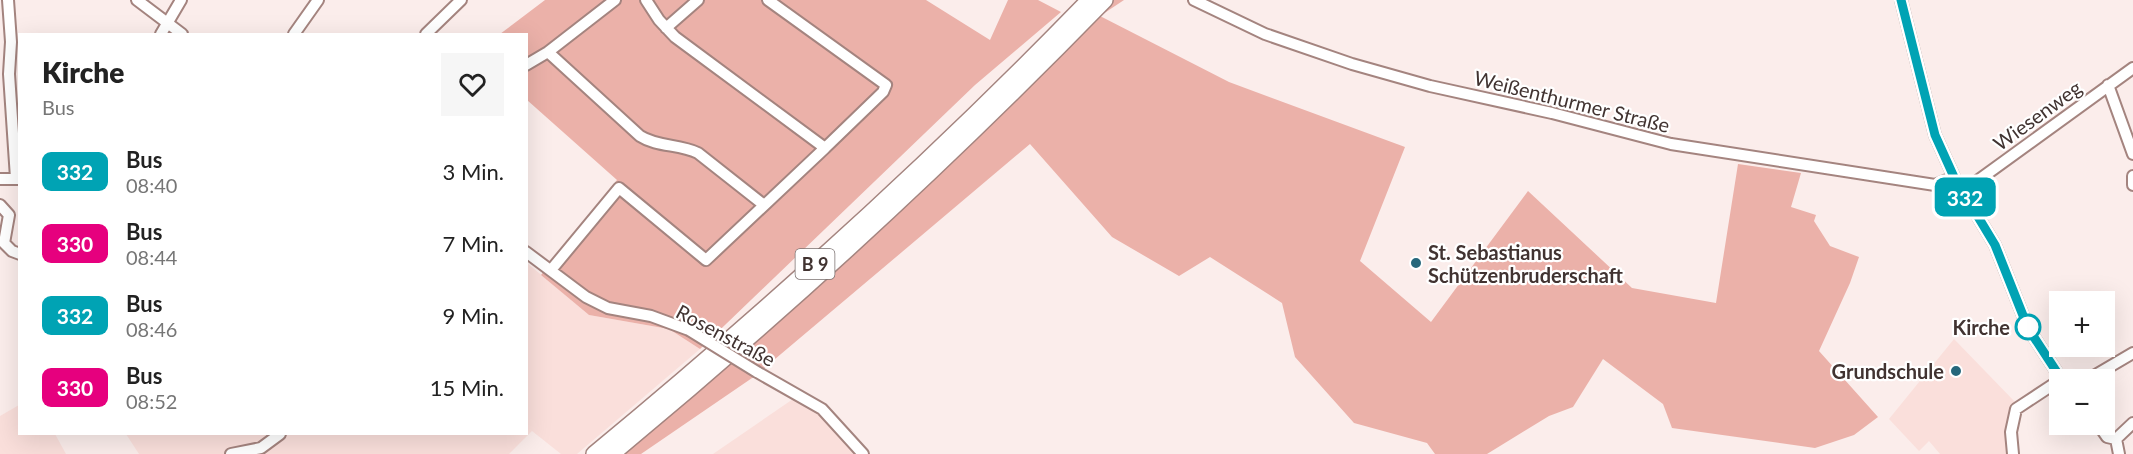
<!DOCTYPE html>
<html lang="de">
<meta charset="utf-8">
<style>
:root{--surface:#fff;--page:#f6f6f6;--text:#222;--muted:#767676}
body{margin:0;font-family:Lato,sans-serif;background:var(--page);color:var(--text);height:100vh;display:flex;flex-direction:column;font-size:22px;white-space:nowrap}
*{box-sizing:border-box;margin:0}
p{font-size:20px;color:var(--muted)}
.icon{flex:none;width:33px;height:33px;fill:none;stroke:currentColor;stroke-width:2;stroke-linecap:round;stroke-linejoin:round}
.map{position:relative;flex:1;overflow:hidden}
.sheet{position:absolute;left:18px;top:33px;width:510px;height:402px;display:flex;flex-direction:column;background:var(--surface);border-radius:0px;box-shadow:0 6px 24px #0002}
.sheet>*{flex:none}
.badge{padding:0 12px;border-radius:9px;font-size:21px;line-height:39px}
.fabs{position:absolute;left:2049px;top:291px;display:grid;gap:12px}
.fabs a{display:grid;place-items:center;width:66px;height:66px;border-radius:0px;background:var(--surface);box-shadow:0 6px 24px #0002;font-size:30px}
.map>.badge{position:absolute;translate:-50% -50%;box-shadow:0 0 0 3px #fff}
.round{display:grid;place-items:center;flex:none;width:63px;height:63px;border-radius:0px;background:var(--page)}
.head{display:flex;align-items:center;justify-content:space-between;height:102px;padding:0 24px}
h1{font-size:28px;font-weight:800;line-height:45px}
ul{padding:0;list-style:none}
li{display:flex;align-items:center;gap:18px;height:72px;padding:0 24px}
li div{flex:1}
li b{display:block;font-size:22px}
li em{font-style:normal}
li .badge{min-width:66px;font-weight:700;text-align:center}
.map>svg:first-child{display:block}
.built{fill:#fadfdb}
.green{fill:#ebb1a9}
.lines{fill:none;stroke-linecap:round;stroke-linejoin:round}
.minor-casing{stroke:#a4847f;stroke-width:14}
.highway-casing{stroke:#a4847f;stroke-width:18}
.minor{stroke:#fff;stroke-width:10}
.highway{stroke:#fff;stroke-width:15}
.minor-bridge-casing{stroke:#a4847f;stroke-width:14;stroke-linecap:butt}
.minor-bridge{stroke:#fff;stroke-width:10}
.line-casing{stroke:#fff;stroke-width:14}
.line{stroke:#00a3b4;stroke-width:9}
.poi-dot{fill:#26677b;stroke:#fff;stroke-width:2}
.stop-dot{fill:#fff;stroke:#00a3b4;stroke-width:3}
.labels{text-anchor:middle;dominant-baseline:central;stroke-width:4.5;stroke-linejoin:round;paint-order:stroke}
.shield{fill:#fff;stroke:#7a706f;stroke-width:1.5}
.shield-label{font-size:18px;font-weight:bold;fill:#413331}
.street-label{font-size:20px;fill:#413331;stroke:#fff}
.poi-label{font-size:20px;font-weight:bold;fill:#413331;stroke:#fff;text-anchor:start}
.stop-label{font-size:20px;font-weight:bold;fill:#413331;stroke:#fff;text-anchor:end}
</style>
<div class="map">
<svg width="2133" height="454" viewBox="0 0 2133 454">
<rect width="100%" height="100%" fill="#fbedeb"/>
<path class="built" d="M 527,263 L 589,315 L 669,329 L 700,349 L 577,454 L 561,454 L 532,431 L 509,454 L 139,454 L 126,434 L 526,434 Z
M 1954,339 L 2016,403 L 2010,408 L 2006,429 L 2009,454 L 1940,454 L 1929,441 L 1919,451 L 1889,419 Z
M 796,397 L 821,413 L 857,454 L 713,454 Z
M 19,405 L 20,434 L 55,434 L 66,454 L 0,454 L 0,416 Z"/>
<path class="green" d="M 545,0 L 926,0 L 990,40 L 1008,0 L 1038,0 L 1061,12 L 975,85 L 700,349 L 669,329 L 589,315 L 541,275 L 617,180 L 527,100 L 526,34 L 500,34 Z
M 1114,0 L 1124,0 L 1100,16 L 1229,82 L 1405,147 L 1360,261 L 1431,322 L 1528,191 L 1632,288 L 1716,303 L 1738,164 L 1801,173 L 1791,207 L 1816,215 L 1814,221 L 1830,246 L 1859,257 L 1850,283 L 1819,351 L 1878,417 L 1854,435 L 1815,448 L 1672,428 L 1663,404 L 1603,359 L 1573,407 L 1549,416 L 1487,454 L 1435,454 L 1427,443 L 1354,423 L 1295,357 L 1282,303 L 1210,257 L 1179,276 L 1112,237 L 1030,144 L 755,376 L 641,454 L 622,454 Z"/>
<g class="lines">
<g class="minor-casing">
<path id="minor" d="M 8,0 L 11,42 L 9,74 L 16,178
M 137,0 L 182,34
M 768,0 L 886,85 L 883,92 L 825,148
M 1194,0 L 1265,34 L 1352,64 L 1430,86 L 1552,113 L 1671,144 L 1935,185 L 1954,177
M 1901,0 L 1935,135 L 1954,177 L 1995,245 L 2028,328 L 2062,380
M 666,28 L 698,0
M 161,34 L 181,0
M 294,34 L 318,0
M 426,34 L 461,0
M 548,52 L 640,136 C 657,147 679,144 698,153 L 764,205
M 526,65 L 548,52 L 615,0
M 2108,85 L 2133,154
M 2133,176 L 2133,185
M 0,179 L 20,179
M 1962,192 L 2133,68
M 0,205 L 9,215 L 4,243 L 12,251 L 20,254
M 526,252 L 586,297 L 608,308 L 651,316 L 689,330
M 551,270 L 619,188 L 706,260 L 825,148 L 675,37 L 659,20 L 646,0
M 757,372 L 822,409 L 863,454
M 2087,380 L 2133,353
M 2098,424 L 2107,437 L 2116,439
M 2116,439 L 2133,423
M 2116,439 L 2119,454
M 231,454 L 261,448 L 280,434
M 2013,454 L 2011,432 L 2016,409 L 2060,380"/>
</g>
<g class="highway-casing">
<path id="highway" d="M 594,454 C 767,311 933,161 1089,0
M 612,454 C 784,312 949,160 1105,0"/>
</g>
<use href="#minor" class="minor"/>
<use href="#highway" class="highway"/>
<g class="minor-bridge-casing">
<path id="minor-bridge" d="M 689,330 L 757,372"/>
</g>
<use href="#minor-bridge" class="minor-bridge"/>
</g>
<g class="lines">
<g class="line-casing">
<path id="line" d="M 1901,0 L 1935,135 L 1954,177 L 1995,245 L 2028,328 L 2062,380"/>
</g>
<use href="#line" class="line"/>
</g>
<g class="poi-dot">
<circle cx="1416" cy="263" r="6"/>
<circle cx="1956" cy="371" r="6"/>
</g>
<circle class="stop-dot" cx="2028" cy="327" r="12"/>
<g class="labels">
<rect class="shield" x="795.5" y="249" width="39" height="30" rx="4.5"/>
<g class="shield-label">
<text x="815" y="264">B 9</text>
</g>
<g class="street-label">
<text transform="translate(1572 101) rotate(14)">Weißenthurmer Straße</text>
<text transform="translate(2037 115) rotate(-36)">Wiesenweg</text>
<text transform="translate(726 335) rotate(28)">Rosenstraße</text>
</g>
<g class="poi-label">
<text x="1428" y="252">St. Sebastianus<tspan x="1428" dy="23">Schützenbruderschaft</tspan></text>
<text x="1944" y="371" text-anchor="end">Grundschule</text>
</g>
<g class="stop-label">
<text x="2010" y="327">Kirche</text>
</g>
</g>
</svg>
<div class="fabs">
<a>+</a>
<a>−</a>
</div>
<b class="badge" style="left:1965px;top:197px;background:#00a3b4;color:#fff">332</b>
<section class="sheet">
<div class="head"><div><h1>Kirche</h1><p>Bus</p></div><a class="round"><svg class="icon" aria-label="heart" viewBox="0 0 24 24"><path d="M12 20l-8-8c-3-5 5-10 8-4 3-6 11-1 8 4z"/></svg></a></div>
<ul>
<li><span class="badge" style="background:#00a3b4;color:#fff">332</span><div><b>Bus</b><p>08:40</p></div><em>3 Min.</em></li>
<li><span class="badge" style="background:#e6007e;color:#fff">330</span><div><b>Bus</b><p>08:44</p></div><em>7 Min.</em></li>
<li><span class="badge" style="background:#00a3b4;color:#fff">332</span><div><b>Bus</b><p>08:46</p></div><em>9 Min.</em></li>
<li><span class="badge" style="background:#e6007e;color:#fff">330</span><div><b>Bus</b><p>08:52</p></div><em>15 Min.</em></li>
</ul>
</section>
</div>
